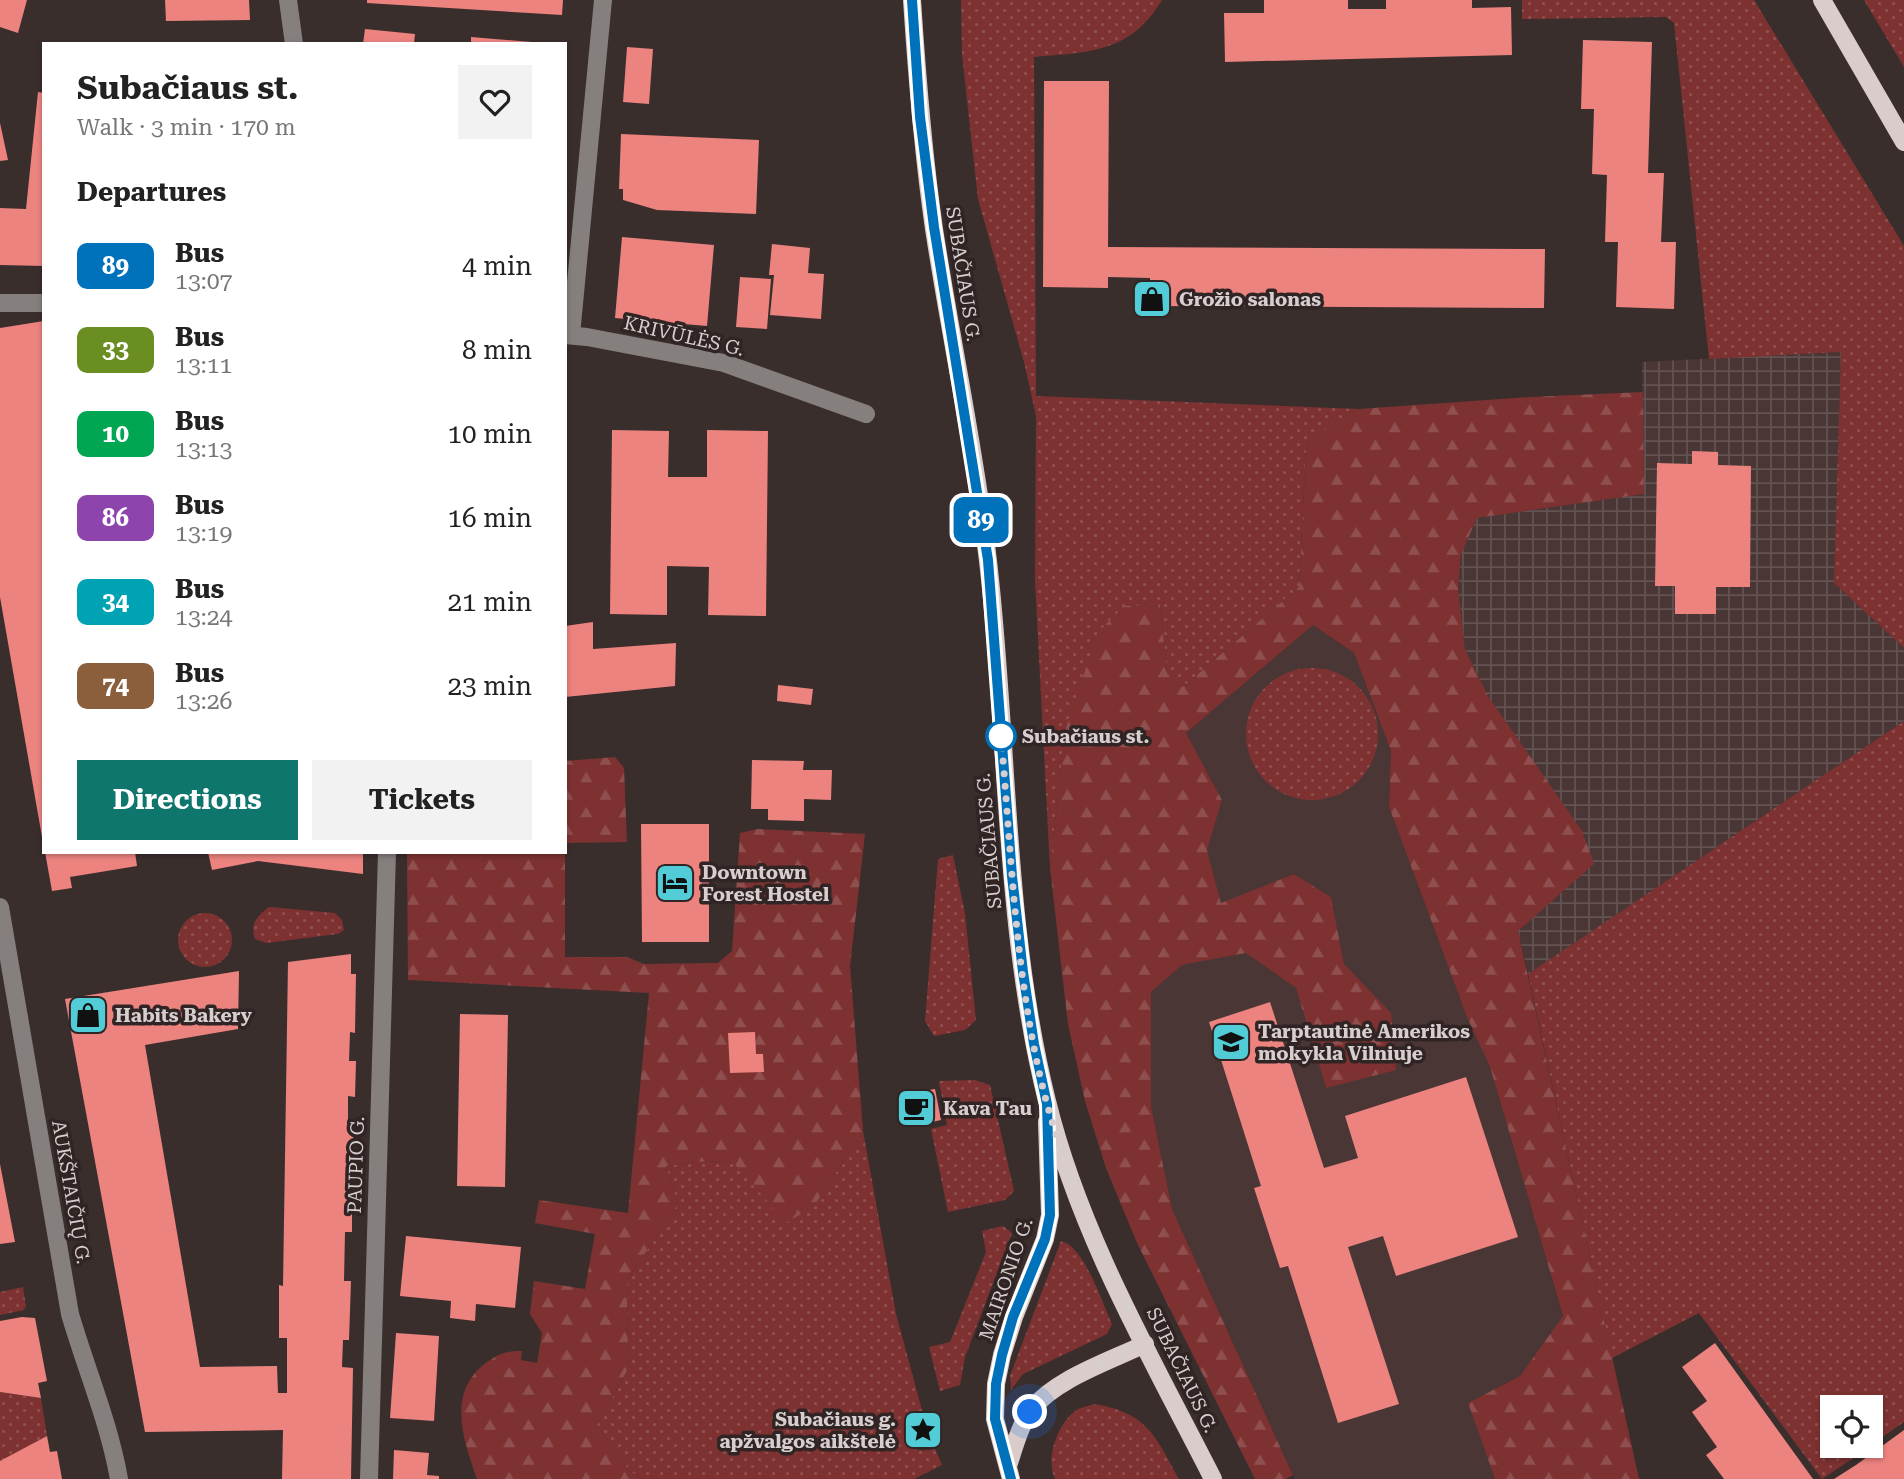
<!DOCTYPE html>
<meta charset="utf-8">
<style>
:root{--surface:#fff;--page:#f2f2f2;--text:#222;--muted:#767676;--accent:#0f766e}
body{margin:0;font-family:"Roboto Serif",serif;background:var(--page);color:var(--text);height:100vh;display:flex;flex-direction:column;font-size:26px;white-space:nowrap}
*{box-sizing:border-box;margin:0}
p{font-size:23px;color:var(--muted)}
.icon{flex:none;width:38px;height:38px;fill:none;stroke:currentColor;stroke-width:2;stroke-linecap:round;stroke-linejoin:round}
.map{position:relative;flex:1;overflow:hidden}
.sheet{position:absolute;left:42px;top:42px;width:525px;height:812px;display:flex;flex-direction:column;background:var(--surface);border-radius:0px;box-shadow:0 2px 5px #0004}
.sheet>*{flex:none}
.badge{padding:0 14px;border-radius:10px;font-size:24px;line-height:46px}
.controls{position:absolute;left:1820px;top:1395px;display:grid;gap:14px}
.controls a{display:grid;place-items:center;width:63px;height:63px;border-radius:0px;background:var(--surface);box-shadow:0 2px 5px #0004;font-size:35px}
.you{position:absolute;width:35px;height:35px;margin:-18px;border:5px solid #fff;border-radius:50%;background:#1a73e8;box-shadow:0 0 0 10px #1a73e833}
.map>.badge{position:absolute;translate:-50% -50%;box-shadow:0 0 0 4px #fff}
h2{padding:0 35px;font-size:26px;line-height:63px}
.round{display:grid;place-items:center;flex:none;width:74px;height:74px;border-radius:0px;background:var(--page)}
.overview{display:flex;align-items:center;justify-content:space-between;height:119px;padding:0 35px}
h1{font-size:33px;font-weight:700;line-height:52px}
.action{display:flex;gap:14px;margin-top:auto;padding:14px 35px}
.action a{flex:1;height:80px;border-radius:0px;background:var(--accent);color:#fff;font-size:28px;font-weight:700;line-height:80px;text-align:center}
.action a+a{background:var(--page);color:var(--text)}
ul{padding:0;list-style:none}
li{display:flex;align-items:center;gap:21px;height:84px;padding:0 35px}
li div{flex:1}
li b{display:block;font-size:26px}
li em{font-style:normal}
li .badge{min-width:77px;font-weight:700;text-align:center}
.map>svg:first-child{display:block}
.built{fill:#493635}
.industrial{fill:url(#industrial-grid)}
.grass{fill:url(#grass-dots)}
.forest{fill:url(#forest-firs)}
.building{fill:#ec837f}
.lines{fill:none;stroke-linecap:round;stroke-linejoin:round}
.minor{stroke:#857f7e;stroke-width:18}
.major{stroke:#d9ccca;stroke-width:18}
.line-casing{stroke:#fff;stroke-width:16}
.line{stroke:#0072bc;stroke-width:10}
.walk{stroke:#d7cfcf;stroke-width:7;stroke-dasharray:0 12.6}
.stop-dot{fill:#fff;stroke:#0072bc;stroke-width:3.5}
.labels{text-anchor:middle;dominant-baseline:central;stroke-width:7;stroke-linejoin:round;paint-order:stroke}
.street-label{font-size:19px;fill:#d7cfcf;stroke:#302524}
.poi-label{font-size:19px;font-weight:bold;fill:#d7cfcf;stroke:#302524;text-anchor:start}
.stop-label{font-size:19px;font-weight:bold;fill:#d7cfcf;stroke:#302524;text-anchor:start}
</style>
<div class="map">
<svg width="1904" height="1479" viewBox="0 0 1904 1479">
<defs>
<pattern id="industrial-grid" width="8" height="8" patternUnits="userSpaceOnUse" patternTransform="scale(1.75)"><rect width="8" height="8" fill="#493635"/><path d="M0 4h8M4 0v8" fill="none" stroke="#625251"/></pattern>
<pattern id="grass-dots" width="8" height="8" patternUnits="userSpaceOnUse" patternTransform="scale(1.75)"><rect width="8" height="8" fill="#7d3231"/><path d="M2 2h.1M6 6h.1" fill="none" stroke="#8f4f4e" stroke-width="1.8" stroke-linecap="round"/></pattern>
<pattern id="forest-firs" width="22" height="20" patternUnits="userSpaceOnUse" patternTransform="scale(1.75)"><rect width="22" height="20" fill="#7d3231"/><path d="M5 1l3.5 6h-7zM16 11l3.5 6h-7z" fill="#8f4f4e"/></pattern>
</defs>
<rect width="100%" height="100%" fill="#3a2e2d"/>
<path class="built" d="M 1313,625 L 1354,653 L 1391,751 L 1389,807 L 1467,1017 L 1490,1067 L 1563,1317 L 1520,1376 L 1468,1403 L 1495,1479 L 1295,1479 L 1172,1209 L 1151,1106 L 1151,992 L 1182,965 L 1246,953 L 1296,988 L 1326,1088 L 1391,1014 L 1344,964 L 1331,897 L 1294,874 L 1221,904 L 1207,850 L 1222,800 L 1186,733 Z"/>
<path class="industrial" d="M 1841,352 L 1835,583 L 1904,648 L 1904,721 L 1528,974 L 1518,931 L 1488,696 L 1465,649 L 1458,589 L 1461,554 L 1477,518 L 1644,494 L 1642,362 Z"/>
<path class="grass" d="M 961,0 L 1162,0 C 1130,53 1090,52 1034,57 L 1036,396 L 1359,409 L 1334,422 L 1306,450 L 1299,587 L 1182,688 L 1167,673 L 1160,604 L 1065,731 L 1050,868 L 1035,581 L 1036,416 L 1024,362 L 978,199 L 962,55 Z
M 1522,0 L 1754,0 L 1904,246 L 1904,648 L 1834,583 L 1841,352 L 1709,359 L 1674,23 L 1666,17 L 1522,19 Z
M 1864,0 L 1904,0 L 1904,67 Z
M1246 734a66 66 0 1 1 132 0a66 66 0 1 1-132 0Z
M 1904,721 L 1904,1422 L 1871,1445 L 1871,1407 L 1832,1407 L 1832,1446 L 1871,1446 L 1822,1479 L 1699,1313 L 1612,1358 L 1528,974 Z
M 953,855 L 965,914 L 976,1020 L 965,1030 L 934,1036 L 925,1021 L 938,859 Z
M 269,907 L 335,913 L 342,920 L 344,930 L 338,934 L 266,943 L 255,939 C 250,924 257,916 269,907 Z
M178 940a27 27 0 1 1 54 0a27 27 0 1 1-54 0Z
M 975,1080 L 990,1085 L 1014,1191 L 1005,1200 L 948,1212 L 931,1129 L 947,1125 L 939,1081 Z
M 863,1131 L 896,1314 L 923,1414 C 919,1416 915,1417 913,1420 C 904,1428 907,1446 918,1450 C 923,1451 930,1450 935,1449 L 942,1465 L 914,1479 L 646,1479 L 630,1472 L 597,1425 L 628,1369 L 627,1280 L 678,1204 L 666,1166 L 696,1162 L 732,1161 L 814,1206 Z
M 1003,1226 L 1012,1233 L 965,1357 L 960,1385 L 940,1391 L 929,1347 L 950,1342 L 986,1252 L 982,1231 Z
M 1061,1241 C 1085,1247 1102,1303 1112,1324 L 1107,1334 L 1023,1374 L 1011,1390 L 1010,1376 Z
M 23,1287 L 26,1306 L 24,1310 L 0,1315 L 0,1292 Z
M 0,1392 L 41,1398 L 47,1436 L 2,1461 L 0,1461 Z
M 1094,1404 C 1148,1413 1155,1436 1179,1479 L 1055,1479 C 1045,1457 1058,1422 1078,1409 C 1083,1407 1089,1406 1094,1404 Z"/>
<path class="forest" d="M 1643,392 L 1644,494 L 1477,518 L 1461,554 L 1458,589 L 1465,649 L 1488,696 L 1582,831 L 1594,864 L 1518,931 L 1639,1479 L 1495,1479 L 1468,1403 L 1520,1376 L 1563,1316 L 1490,1067 L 1467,1017 L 1389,807 L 1391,751 L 1354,653 L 1313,625 L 1186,733 L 1222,800 L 1207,850 L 1221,903 L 1294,874 L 1331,897 L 1344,964 L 1391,1013 L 1396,1070 L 1326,1088 L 1296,988 L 1246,953 L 1182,965 L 1151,992 L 1151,1106 L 1172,1209 L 1293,1475 L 1285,1479 L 1255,1479 L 1137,1243 L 1106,1168 L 1085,1101 L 1068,1024 L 1050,868 L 1065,731 L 1098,632 L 1124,606 L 1160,604 L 1167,673 L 1183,687 L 1299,587 L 1306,450 L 1334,422 L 1359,409 L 1531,397 Z
M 615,757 L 624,768 L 627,842 L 565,843 L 565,761 Z
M 758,829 L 865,834 L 850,966 L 863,1131 L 814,1206 L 786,1223 L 732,1161 L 696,1162 L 666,1166 L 678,1204 L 627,1280 L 628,1369 L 597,1425 L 630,1472 L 646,1479 L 477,1479 C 463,1439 446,1392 487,1362 C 500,1353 506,1351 522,1351 L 521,1360 L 537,1363 L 542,1333 L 530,1314 L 534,1281 L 585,1289 L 595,1234 L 535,1223 L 539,1200 L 628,1213 L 649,993 L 408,980 L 407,852 L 565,852 L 565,957 L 627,957 L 644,964 L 718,963 L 732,951 L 740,833 Z"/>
<path class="building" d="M 0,0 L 27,0 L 18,33 L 0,27 Z
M 165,0 L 249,0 L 250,20 L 166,21 Z
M 367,0 L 563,0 L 562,15 L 367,3 Z
M 1264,0 L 1348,0 L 1348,9 L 1386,9 L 1386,0 L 1472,0 L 1472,8 L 1511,7 L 1512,55 L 1225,62 L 1224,13 L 1264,13 Z
M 365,29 L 415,34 L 414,44 L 363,44 Z
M 471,37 L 532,42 L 532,44 L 471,44 Z
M 1583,40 L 1652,42 L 1648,173 L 1664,173 L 1661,242 L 1676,242 L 1674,309 L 1616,307 L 1618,242 L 1605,242 L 1607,175 L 1592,174 L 1594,109 L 1581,109 Z
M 627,47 L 653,49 L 649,104 L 623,102 Z
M 1044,81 L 1109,81 L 1108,247 L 1545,249 L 1544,308 L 1150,306 L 1150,278 L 1108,277 L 1108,288 L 1043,287 Z
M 38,92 L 44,93 L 44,266 L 0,265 L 0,208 L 26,209 Z
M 0,123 L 8,160 L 0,161 Z
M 621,134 L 759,140 L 756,214 L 657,210 L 623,200 L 623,189 L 619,189 Z
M 622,237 L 714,245 L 707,326 L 615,318 Z
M 772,244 L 810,248 L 808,273 L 824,274 L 821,319 L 770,315 L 774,275 L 769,275 Z
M 740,277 L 771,279 L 767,329 L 736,327 Z
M 44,321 L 44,837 L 42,837 L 0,597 L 0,328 Z
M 612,430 L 669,431 L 668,477 L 707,477 L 707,430 L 768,431 L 766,616 L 708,615 L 709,567 L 667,566 L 667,615 L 610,614 Z
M 1692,451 L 1718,452 L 1718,465 L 1751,466 L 1750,587 L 1716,587 L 1716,614 L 1675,614 L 1675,586 L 1655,586 L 1657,463 L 1692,464 Z
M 593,622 L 593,649 L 676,643 L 675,686 L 565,697 L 565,626 Z
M 778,685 L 813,689 L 811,705 L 777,701 Z
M 752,760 L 804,761 L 803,770 L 832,770 L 831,800 L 804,799 L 804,821 L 768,820 L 768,809 L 751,809 Z
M 641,824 L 709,824 L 709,942 L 642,942 Z
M 45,852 L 135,852 L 137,866 L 70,877 L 72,888 L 52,891 Z
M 208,852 L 363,852 L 363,874 L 258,861 L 212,870 Z
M 351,954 L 351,974 L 356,974 L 355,1033 L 350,1032 L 349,1061 L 356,1061 L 355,1097 L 348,1096 L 348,1120 L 354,1120 L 353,1181 L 346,1181 L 346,1197 L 352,1197 L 352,1232 L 345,1232 L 344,1281 L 351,1281 L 349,1340 L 343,1340 L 342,1367 L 353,1368 L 351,1479 L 282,1479 L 283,1430 L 145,1432 L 65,999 L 239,971 L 238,1029 L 145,1045 L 200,1367 L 277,1366 L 278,1393 L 287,1393 L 287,1338 L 279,1338 L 279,1285 L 283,1286 L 288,962 Z
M 1270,1002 L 1324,1168 L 1358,1158 L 1345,1116 L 1466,1077 L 1518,1237 L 1396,1276 L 1383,1236 L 1348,1247 L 1399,1404 L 1338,1423 L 1288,1266 L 1280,1268 L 1254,1188 L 1261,1186 L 1209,1022 Z
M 460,1014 L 508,1015 L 505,1187 L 457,1186 Z
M 755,1032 L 756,1054 L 763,1054 L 764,1072 L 730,1073 L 728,1033 Z
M 935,1089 L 941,1120 L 913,1126 L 907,1094 Z
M 0,1164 L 15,1242 L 0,1244 Z
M 406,1236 L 521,1247 L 515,1308 L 476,1304 L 475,1321 L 450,1318 L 451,1301 L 400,1296 Z
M 22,1317 L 35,1318 L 47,1381 L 38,1383 L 41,1398 L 0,1392 L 0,1321 Z
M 396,1333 L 439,1336 L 434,1421 L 390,1418 Z
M 1715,1343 L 1813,1479 L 1724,1479 L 1706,1455 L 1717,1447 L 1692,1412 L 1707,1401 L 1682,1367 Z
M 1904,1430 L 1904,1479 L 1834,1479 L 1856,1465 Z
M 47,1436 L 50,1452 L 57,1451 L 62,1479 L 0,1479 L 0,1461 Z
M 394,1450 L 429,1453 L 427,1475 L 439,1476 L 439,1479 L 393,1479 Z"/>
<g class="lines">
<path class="minor" d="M 288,0 L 294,44
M 0,303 L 44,303
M 565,335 L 587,337 L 724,363 L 866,414
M 571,335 L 603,0
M 0,907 L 70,1314 C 86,1369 109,1422 119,1479
M 369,1479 L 387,852"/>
<path class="major" d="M 912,0 C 917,77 923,153 934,229 C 951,340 975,450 988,561 C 1009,741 1003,924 1047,1101 C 1079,1233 1152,1359 1213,1479
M 1822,0 L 1904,142
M 1008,1466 C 1014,1448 1020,1425 1031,1410 C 1055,1379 1110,1361 1145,1344
M 1011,1479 L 995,1419 L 996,1384 L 1002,1355 L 1014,1317 L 1045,1239 L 1050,1215 L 1047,1122"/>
</g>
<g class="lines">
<g class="line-casing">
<path id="line" d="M 912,0 L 920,117 L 934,227 L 988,560 L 1012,876 L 1023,972 L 1034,1044 L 1047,1104 L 1050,1215 L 1045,1239 L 1013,1317 L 1002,1355 L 996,1384 L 995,1419 L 1011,1479"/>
</g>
<use href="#line" class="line"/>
<path class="walk" d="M 1001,736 C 1012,859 1015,984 1047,1104 C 1070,1188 1108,1266 1145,1344 C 1105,1363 1061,1379 1030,1412"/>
</g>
<defs>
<g id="shop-square" transform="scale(2.0125)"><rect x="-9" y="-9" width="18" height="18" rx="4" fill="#52ccd6" stroke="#302524"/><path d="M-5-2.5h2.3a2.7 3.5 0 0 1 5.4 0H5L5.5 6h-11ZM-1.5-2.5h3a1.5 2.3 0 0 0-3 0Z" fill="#111"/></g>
<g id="hotel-square" transform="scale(2.0125)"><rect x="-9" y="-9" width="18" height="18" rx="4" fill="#52ccd6" stroke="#302524"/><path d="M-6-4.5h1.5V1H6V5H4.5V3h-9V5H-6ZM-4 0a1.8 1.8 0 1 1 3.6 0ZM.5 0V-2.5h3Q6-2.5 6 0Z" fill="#111"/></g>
<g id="school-square" transform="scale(2.0125)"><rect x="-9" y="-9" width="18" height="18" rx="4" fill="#52ccd6" stroke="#302524"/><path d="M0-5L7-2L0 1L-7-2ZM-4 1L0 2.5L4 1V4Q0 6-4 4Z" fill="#111"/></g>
<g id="cafe-square" transform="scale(2.0125)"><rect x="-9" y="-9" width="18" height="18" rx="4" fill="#52ccd6" stroke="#302524"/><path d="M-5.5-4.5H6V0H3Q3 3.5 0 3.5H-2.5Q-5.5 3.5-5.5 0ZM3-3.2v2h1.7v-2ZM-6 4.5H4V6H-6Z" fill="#111"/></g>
<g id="sight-square" transform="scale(2.0125)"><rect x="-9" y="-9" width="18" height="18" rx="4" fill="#52ccd6" stroke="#302524"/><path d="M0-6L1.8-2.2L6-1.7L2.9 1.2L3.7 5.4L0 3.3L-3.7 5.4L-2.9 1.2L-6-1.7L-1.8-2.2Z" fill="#111"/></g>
</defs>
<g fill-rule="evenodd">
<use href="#shop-square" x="1152" y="299"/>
<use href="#hotel-square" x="675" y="883"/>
<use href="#shop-square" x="88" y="1015"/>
<use href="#school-square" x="1231" y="1042"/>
<use href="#cafe-square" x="916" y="1108"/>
<use href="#sight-square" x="923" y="1430"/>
</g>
<circle class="stop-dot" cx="1001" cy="736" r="14"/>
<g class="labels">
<g class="street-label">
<text transform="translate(963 274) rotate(81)">SUBAČIAUS G.</text>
<text transform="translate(684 336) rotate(13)">KRIVŪLĖS G.</text>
<text transform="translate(989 841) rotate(-95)">SUBAČIAUS G.</text>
<text transform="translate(356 1165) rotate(-88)">PAUPIO G.</text>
<text transform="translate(71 1192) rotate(80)">AUKŠTAIČIŲ G.</text>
<text transform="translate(1006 1279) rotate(-71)">MAIRONIO G.</text>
<text transform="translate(1182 1370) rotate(64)">SUBAČIAUS G.</text>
</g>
<g class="poi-label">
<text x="1179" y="299">Grožio salonas</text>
<text x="702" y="872">Downtown<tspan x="702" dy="22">Forest Hostel</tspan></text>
<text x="115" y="1015">Habits Bakery</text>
<text x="1258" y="1031">Tarptautinė Amerikos<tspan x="1258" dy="22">mokykla Vilniuje</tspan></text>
<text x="943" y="1108">Kava Tau</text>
<text x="896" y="1419" text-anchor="end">Subačiaus g.<tspan x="896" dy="22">apžvalgos aikštelė</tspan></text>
</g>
<g class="stop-label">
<text x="1022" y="736">Subačiaus st.</text>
</g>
</g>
</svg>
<div class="controls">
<a><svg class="icon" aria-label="locate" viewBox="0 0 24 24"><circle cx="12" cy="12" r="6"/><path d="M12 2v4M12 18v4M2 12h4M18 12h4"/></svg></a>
</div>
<div class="you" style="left:1030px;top:1412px"></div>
<b class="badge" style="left:981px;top:520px;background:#0072bc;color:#fff">89</b>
<section class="sheet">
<div class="overview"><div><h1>Subačiaus st.</h1><p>Walk · 3 min · 170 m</p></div><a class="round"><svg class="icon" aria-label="heart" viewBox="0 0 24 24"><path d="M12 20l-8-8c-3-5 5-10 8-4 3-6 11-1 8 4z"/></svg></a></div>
<h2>Departures</h2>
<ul>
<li><span class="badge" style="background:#0072bc;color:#fff">89</span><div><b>Bus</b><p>13:07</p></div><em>4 min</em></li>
<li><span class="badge" style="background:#6b8e23;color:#fff">33</span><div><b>Bus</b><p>13:11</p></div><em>8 min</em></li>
<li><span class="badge" style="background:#00a651;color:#fff">10</span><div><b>Bus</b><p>13:13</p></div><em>10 min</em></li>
<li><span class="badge" style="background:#8e44ad;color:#fff">86</span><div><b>Bus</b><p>13:19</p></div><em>16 min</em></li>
<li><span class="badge" style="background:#00a3b4;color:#fff">34</span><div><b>Bus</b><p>13:24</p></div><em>21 min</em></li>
<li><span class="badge" style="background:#8b5e3c;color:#fff">74</span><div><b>Bus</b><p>13:26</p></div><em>23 min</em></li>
</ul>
<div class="action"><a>Directions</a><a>Tickets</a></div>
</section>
</div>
